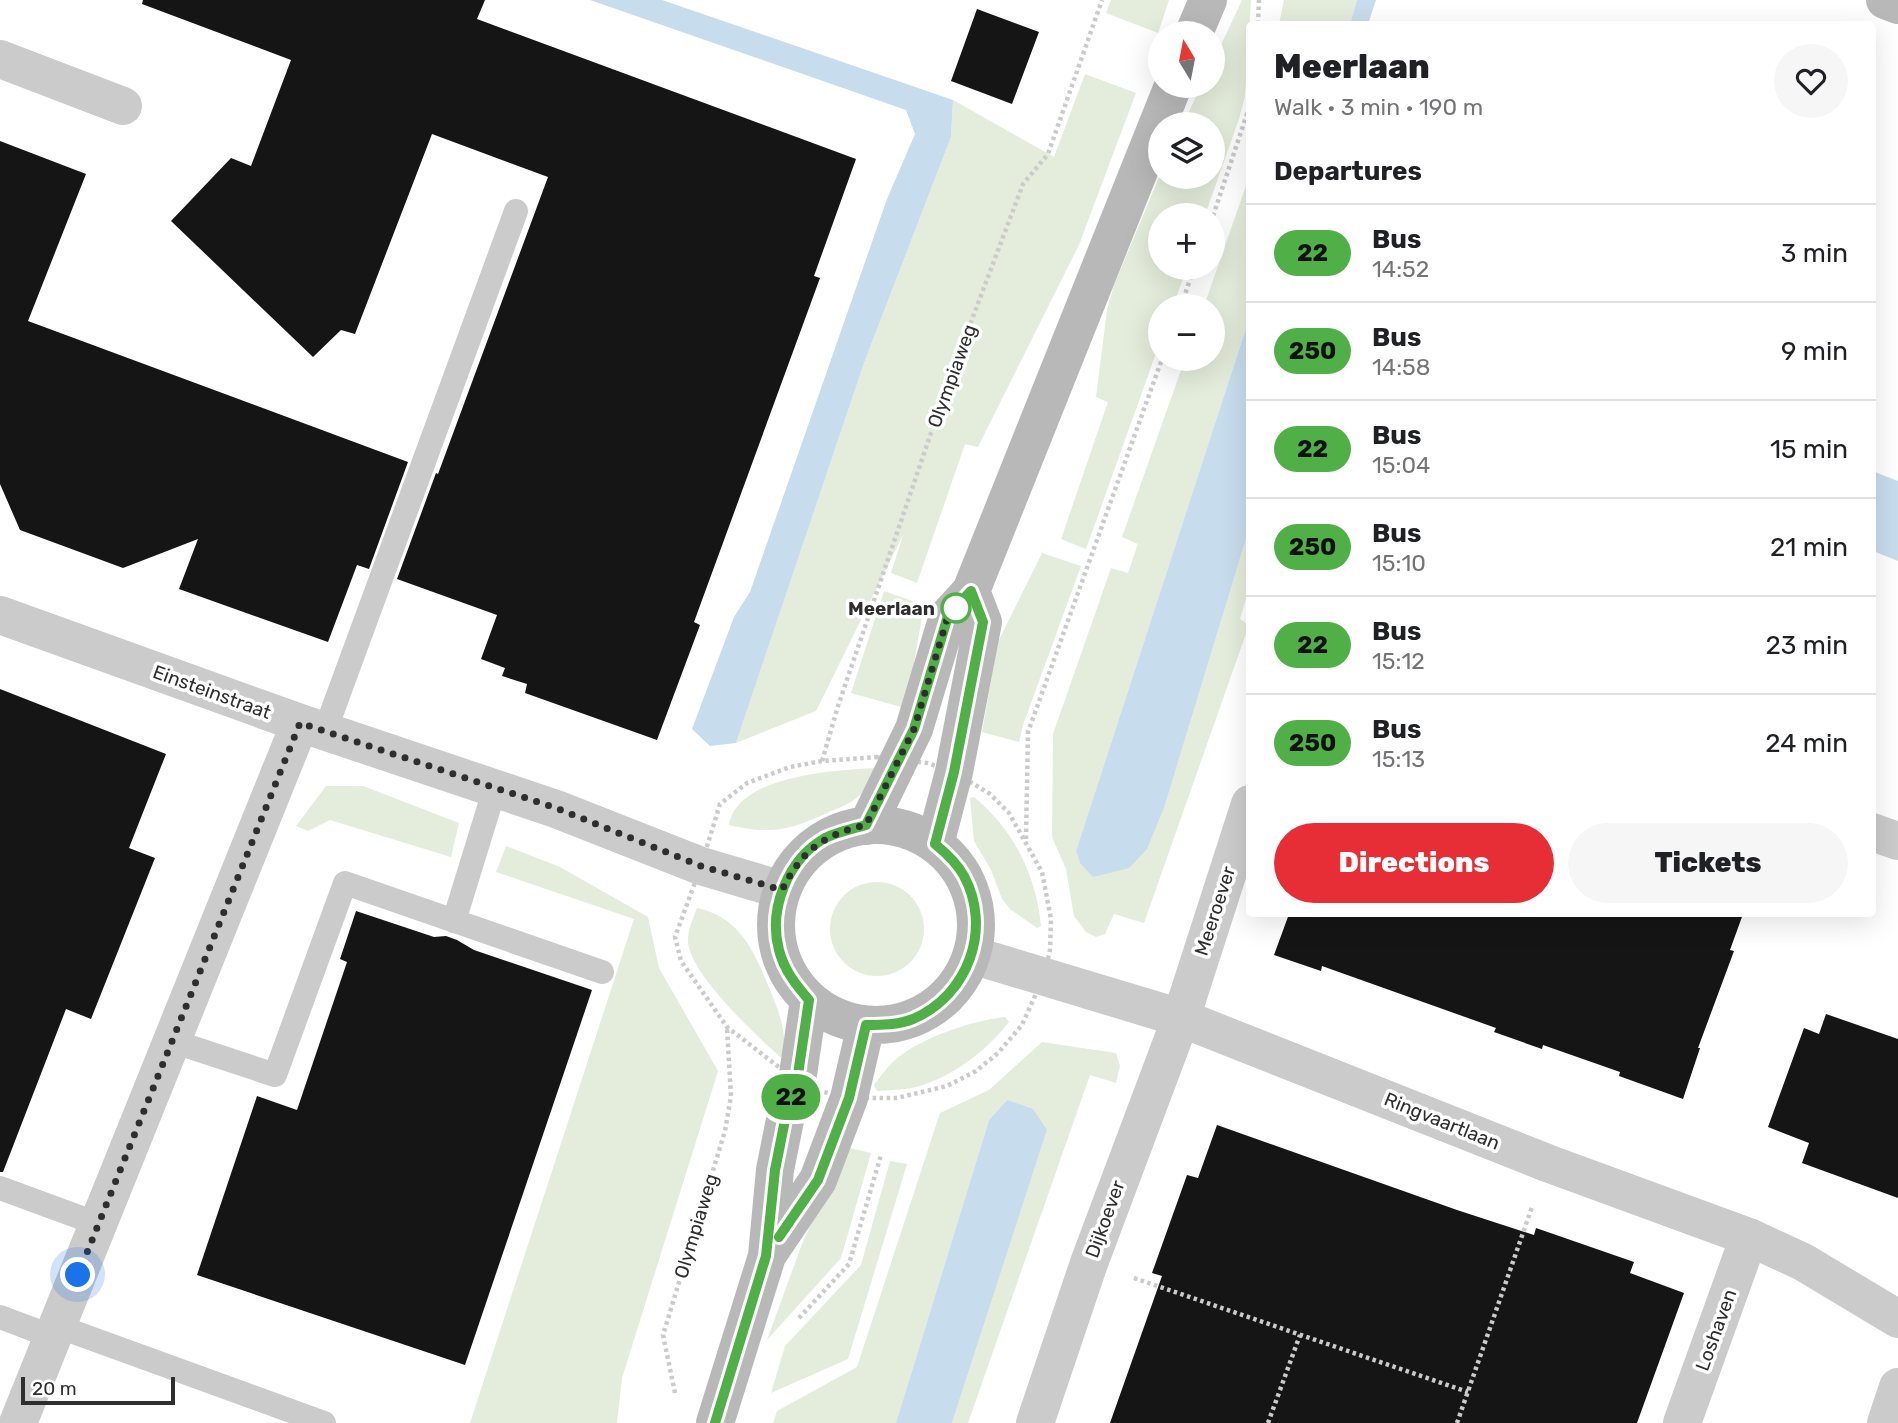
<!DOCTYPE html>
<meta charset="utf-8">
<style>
:root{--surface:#fff;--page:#f6f6f6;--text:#202124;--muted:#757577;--line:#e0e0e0;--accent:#e72e36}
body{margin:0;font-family:Rubik,sans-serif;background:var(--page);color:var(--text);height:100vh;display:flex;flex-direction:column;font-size:26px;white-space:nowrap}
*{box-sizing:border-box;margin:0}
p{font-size:23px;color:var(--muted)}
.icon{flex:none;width:38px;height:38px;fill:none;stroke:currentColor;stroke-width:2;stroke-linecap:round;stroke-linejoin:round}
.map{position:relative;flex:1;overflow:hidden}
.details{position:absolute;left:1246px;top:21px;width:630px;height:896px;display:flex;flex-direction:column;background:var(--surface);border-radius:7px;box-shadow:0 7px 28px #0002}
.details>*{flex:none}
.badge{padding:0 14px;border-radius:23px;font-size:24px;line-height:46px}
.needle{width:46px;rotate:350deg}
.buttons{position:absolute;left:1148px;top:21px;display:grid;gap:14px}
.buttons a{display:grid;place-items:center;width:77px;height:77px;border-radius:50%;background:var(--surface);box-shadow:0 7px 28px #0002;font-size:35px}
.scale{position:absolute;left:21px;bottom:18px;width:154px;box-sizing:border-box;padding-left:7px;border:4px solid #2e2e2e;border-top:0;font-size:19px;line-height:24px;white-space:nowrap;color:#2e2e2e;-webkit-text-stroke:5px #fff;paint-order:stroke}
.you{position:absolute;width:35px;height:35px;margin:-18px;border:5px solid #fff;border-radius:50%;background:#1a73e8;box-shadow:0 0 0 10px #1a73e833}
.map>.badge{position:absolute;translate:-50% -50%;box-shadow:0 0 0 4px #fff}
h2{padding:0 28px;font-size:26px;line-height:63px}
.round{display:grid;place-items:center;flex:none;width:74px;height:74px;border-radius:37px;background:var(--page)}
.head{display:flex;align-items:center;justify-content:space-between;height:119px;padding:0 28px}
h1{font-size:33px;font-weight:800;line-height:52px}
.action{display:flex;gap:14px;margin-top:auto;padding:14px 28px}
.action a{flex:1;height:80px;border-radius:42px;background:var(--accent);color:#fff;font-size:28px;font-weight:800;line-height:80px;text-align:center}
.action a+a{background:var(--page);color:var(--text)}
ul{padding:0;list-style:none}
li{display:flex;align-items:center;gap:21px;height:98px;padding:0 28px;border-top:2px solid var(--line)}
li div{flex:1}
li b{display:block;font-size:26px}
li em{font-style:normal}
li .badge{min-width:77px;font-weight:700;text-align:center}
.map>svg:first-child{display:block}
.green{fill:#e4ecdb}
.water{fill:#c7dcec}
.building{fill:#151515}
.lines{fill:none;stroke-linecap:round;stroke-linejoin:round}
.path{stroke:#cbcbcb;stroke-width:4.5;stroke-dasharray:3.5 3.5;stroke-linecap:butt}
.lane{stroke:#cbcbcb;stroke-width:24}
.street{stroke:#cbcbcb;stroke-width:38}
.secondary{stroke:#b8b8b8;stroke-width:38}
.line-casing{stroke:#fff;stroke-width:16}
.line{stroke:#50af46;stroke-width:10}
.walk{stroke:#2e2e2e;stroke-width:7;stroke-dasharray:0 12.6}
.stop-dot{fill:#fff;stroke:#50af46;stroke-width:3.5}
.labels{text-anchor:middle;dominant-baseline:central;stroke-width:7;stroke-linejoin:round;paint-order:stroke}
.street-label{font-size:19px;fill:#2e2e2e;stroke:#fff}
.stop-label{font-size:19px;font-weight:bold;fill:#2e2e2e;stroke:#fff;text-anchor:end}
</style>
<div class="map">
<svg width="1898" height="1423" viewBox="0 0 1898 1423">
<rect width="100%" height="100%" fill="#fff"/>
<path class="green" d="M 1111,0 L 1169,0 L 1158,33 L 1106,13 Z
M 1242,0 L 1251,0 L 1245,96 L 1239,119 L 1205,215 L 1160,215 L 1160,268 L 1187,268 L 1173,306 L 1160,306 L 1160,342 L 1086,549 L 1061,539 L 1108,402 L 1096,397 L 1107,310 L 1114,285 L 1160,175 L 1213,177 L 1213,124 L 1183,124 L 1201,86 L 1213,86 L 1213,62 Z
M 1284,0 L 1357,0 L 1350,24 L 1279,24 Z
M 1085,74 L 1136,93 L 1079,245 L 978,447 L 965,444 L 917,583 L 891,573 L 903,535 L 816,711 L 736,743 L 864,363 L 951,137 L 953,100 L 1054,157 Z
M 1249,177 L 1249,319 L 1076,851 L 1080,863 L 1165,805 L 1249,529 L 1249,588 L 1240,619 L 1249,625 L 1144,923 L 1114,914 L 1105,934 L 1096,937 L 1086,932 L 1074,916 L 1066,869 L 1052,837 L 1053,734 L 1111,568 L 1128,573 L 1138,544 L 1122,537 L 1185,359 L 1213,359 L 1213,306 L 1204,306 Z
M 1042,553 L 1081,566 L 1023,725 L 1019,742 L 982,732 L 998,642 Z
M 884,591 L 924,605 L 908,698 L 901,707 L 851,693 Z
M 877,768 L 879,771 C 874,778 869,786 862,793 C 854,802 841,807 829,812 C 791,830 771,835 729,825 C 737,775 837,770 877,768 Z
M 326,786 L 363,786 L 459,823 L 451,857 L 330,820 L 308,831 L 296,826 Z
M 974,797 C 1014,830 1036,875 1041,926 L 1037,928 L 1010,909 L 1002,899 L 991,870 L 974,841 L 970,798 Z
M 506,846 L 560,867 L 648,917 L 659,968 L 718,1071 L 622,1378 L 617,1423 L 470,1423 L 634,919 L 496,872 Z
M830 929a47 47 0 1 1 94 0a47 47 0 1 1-94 0Z
M 697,908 C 735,916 751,944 765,978 C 776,1005 787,1026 784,1056 L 780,1057 C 756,1035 686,971 688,939 C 688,929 694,917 697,908 Z
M 1005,1017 L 1009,1022 C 986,1051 953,1077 916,1087 C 904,1090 890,1090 877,1091 L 874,1085 C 880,1077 887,1067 895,1060 C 922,1037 971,1021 1005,1017 Z
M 1042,1042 L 1116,1053 L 1120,1066 L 1116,1083 L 1090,1075 L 968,1423 L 952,1423 L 1047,1130 L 1007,1100 L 989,1120 L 896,1423 L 773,1423 L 777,1411 L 857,1367 L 940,1113 L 989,1090 Z
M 845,1147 L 871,1153 L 841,1258 L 767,1340 L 802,1244 Z
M 890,1161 L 907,1164 L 848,1359 L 771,1393 L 785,1346 L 861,1265 Z"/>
<path class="water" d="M 590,0 L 662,0 L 953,100 L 951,137 L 864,363 L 736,743 L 710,746 L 692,729 L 734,617 L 750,592 L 887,199 L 915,134 L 906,110 Z
M 1357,0 L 1376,0 L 1368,24 L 1350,24 Z
M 1249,319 L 1249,529 L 1165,805 L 1147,849 L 1129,868 L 1093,877 L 1080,863 L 1076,851 Z
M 1872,471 L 1898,481 L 1898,561 L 1873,551 Z
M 1007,1100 L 1033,1109 L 1047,1130 L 952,1423 L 896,1423 L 989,1120 Z"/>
<path class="building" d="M 143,0 L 485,0 L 477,19 L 856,159 L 814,276 L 820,278 L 694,622 L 700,625 L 657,740 L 525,693 L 527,684 L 502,676 L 505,668 L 481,659 L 497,615 L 397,579 L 436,473 L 438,474 L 548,177 L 432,134 L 355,334 L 341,330 L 313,357 L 171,221 L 231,158 L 251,166 L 291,60 L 142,4 Z
M 977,9 L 1039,32 L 1012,104 L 951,81 Z
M 0,141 L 86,174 L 28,321 L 408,462 L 369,569 L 357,565 L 328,642 L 179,589 L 198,539 L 123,568 L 20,530 L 0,484 Z
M 0,689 L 166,754 L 129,848 L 155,858 L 91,1019 L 66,1009 L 3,1172 L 0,1172 Z
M 356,911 L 434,937 L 446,936 L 457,940 L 474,950 L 592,990 L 465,1365 L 197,1275 L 257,1096 L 297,1110 L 347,962 L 340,959 Z
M 1289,914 L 1743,914 L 1730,950 L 1734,951 L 1698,1048 L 1700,1048 L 1683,1099 L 1619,1076 L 1620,1072 L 1543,1045 L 1542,1049 L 1494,1032 L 1496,1028 L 1322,966 L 1321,971 L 1274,955 Z
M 1826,1014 L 1898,1039 L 1898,1198 L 1802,1163 L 1809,1143 L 1768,1127 L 1804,1028 L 1819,1034 Z
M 1217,1125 L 1457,1210 L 1534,1235 L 1536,1228 L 1634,1262 L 1630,1273 L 1684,1293 L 1637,1423 L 1110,1423 L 1162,1276 L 1152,1273 L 1187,1175 L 1198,1178 Z"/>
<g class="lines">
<path class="path" d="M 1258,24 L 1259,0
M 1213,216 L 1250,105
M 1181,306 L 1194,268
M 876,757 L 927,763 L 954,772 L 990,794 L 1009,813 L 1042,872 L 1051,919 L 1050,950 L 1044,976 L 1022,1025 L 998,1053 L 976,1071 L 947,1086 L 897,1098 L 849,1098 L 824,1092 L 797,1081 L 727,1027 L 681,961 L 675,937 L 701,866 L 720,804 L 747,783 L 790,767 L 822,761 Z
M 822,761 L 838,706 L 948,383 L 1023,184 L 1048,154 L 1102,0
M 1026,839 L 1028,732 L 1162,359
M 1134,1278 L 1468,1392
M 799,1318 L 849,1264 L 881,1155
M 675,1393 L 663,1335 L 725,1131 L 731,1096 L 727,1028
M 1268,1423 L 1300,1335
M 1457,1423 L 1532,1207"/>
<path class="lane" d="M 325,731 L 516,211
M 454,921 L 495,788
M 172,1041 L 275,1075 L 345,883 L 602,972
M 0,1188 L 98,1224
M 0,1317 L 53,1337
M 57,1326 L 324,1423"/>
<path class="street" d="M 0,59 L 123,106
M 0,615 L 300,723 L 556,809 L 701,866 L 782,890
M 1872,832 L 1898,841
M 972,955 L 1181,1018 L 1547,1163 L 1749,1237 L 1803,1262 L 1898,1319
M 18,1423 L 300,723
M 1035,1423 L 1089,1263 L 1181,1018 L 1250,804
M 1682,1423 L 1749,1237
M 1886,1423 L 1898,1387"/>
<path class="secondary" d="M 1885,0 L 1898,5
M 1194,33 L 1208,0
M776 925a100 100 0 1 1 200 0a100 100 0 1 1-200 0Z
M 867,826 L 914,729 L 948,616 L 971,591 L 1173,86
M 935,844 L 954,772 L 983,622 L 971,591
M 770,1251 L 818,1180 L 849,1098 L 866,1025
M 715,1423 L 767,1256 L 775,1170 L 787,1110 L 797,1081 L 809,1000"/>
</g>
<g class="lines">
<g class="line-casing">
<path id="line" d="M 715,1423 L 766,1256 L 775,1170 L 787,1110 L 797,1081 L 809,1000 C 796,985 784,970 779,950 C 768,909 788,859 825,838 C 838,832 852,829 866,825 L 914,729 L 948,616 L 971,591 L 983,622 L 954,772 L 935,844 C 946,853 957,863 964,876 C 992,928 969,995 913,1019 C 898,1025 881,1025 866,1025 L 849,1098 L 818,1180 L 779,1237"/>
</g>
<use href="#line" class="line"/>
<path class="walk" d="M 78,1275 L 300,723 L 556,808 L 701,866 L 782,890 C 802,850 823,835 866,825 L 914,729 L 948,616 L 960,604 L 956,608"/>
</g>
<circle class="stop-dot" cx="956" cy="608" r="14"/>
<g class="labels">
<g class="street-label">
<text transform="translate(952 376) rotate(-70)">Olympiaweg</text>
<text transform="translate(212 692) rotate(20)">Einsteinstraat</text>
<text transform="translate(1215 911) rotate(-72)">Meeroever</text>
<text transform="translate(1442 1121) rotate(22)">Ringvaartlaan</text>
<text transform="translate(1105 1219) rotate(-70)">Dijkoever</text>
<text transform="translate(696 1226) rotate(-73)">Olympiaweg</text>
<text transform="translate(1716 1330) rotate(-70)">Loshaven</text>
</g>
<g class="stop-label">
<text x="935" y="608">Meerlaan</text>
</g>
</g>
</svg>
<div class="buttons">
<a><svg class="needle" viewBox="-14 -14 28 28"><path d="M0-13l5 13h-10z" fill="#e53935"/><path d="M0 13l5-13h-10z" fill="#757577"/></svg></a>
<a><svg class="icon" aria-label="layers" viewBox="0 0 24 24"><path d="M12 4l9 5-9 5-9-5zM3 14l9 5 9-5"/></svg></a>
<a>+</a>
<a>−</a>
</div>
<div class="scale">20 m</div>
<div class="you" style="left:78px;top:1275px"></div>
<b class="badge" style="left:791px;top:1097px;background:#50af46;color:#111">22</b>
<section class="details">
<div class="head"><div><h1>Meerlaan</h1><p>Walk · 3 min · 190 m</p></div><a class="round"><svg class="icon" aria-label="heart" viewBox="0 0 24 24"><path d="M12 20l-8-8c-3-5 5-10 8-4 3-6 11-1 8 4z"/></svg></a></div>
<h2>Departures</h2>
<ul>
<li><span class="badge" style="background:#50af46;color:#111">22</span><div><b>Bus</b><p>14:52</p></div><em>3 min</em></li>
<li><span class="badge" style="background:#50af46;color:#111">250</span><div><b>Bus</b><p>14:58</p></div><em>9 min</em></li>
<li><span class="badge" style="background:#50af46;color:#111">22</span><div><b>Bus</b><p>15:04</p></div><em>15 min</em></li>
<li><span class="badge" style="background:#50af46;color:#111">250</span><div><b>Bus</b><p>15:10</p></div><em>21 min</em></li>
<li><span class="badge" style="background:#50af46;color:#111">22</span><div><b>Bus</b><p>15:12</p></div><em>23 min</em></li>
<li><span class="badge" style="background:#50af46;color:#111">250</span><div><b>Bus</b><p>15:13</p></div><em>24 min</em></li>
</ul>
<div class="action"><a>Directions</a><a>Tickets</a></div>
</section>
</div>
